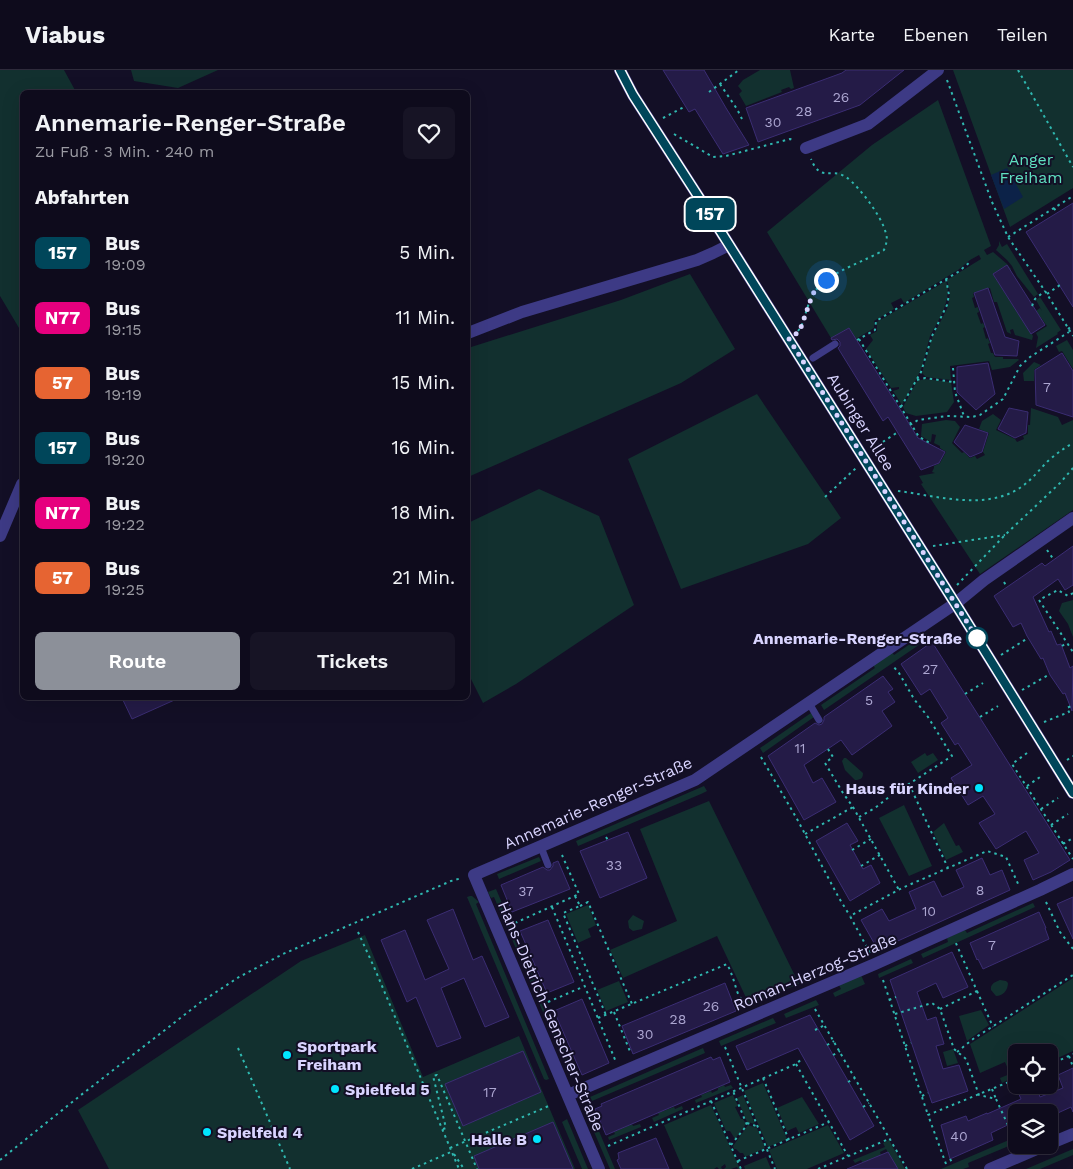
<!DOCTYPE html>
<html lang="de">
<meta charset="utf-8">
<style>
:root{--surface:#0e0b1c;--page:#171425;--text:#f1f3f6;--muted:#9b9ba3;--line:#2e2b3b;--accent:#8c9099}
body{margin:0;font-family:"Work Sans",sans-serif;background:var(--page);color:var(--text);height:100vh;display:flex;flex-direction:column;font-size:19px;white-space:nowrap}
*{box-sizing:border-box;margin:0}
p{font-size:16px;color:var(--muted)}
.icon{flex:none;width:28px;height:28px;fill:none;stroke:currentColor;stroke-width:2;stroke-linecap:round;stroke-linejoin:round}
.map{position:relative;flex:1;overflow:hidden}
.drawer{position:absolute;left:20px;top:20px;width:450px;height:610px;display:flex;flex-direction:column;background:var(--surface);border-radius:8px;box-shadow:0 5px 20px #0002,0 0 0 1px var(--line)}
.drawer>*{flex:none}
.badge{padding:0 10px;border-radius:8px;font-size:18px;line-height:32px}
.controls{position:absolute;left:1008px;top:974px;display:grid;gap:10px}
.controls a{display:grid;place-items:center;width:50px;height:50px;border-radius:8px;background:var(--surface);box-shadow:0 5px 20px #0002,0 0 0 1px var(--line);font-size:25px}
.you{position:absolute;width:25px;height:25px;margin:-12px;border:4px solid #fff;border-radius:50%;background:#1a73e8;box-shadow:0 0 0 8px #1a73e833}
.map>.badge{position:absolute;translate:-50% -50%;box-shadow:0 0 0 2px #fff}
h2{padding:0 15px;font-size:19px;line-height:45px}
.round{display:grid;place-items:center;flex:none;width:52px;height:52px;border-radius:8px;background:var(--page)}
.summary{display:flex;align-items:center;justify-content:space-between;height:85px;padding:0 15px}
h1{font-size:24px;font-weight:600;line-height:38px}
.cta{display:flex;gap:10px;margin-top:auto;padding:10px 15px}
.cta a{flex:1;height:58px;border-radius:8px;background:var(--accent);color:#fff;font-size:20px;font-weight:600;line-height:58px;text-align:center}
.cta a+a{background:var(--page);color:var(--text)}
ul{padding:0;list-style:none}
li{display:flex;align-items:center;gap:15px;height:65px;padding:0 15px}
li div{flex:1}
li b{display:block;font-size:19px}
li em{font-style:normal}
li .badge{min-width:55px;font-weight:700;text-align:center}
header{display:flex;align-items:center;gap:30px;box-sizing:border-box;height:70px;padding:0 25px;background:var(--surface);border-bottom:1px solid var(--line)}
header strong{font-size:24px}
nav{display:flex;gap:28px;margin-inline-start:auto;font-size:18px}
.map>svg:first-child{display:block}
.green{fill:#12302f}
.water{fill:#0c2248}
.building{fill:#241b47;stroke:#3b2d73}
.lines{fill:none;stroke-linecap:round;stroke-linejoin:round}
.path{stroke:#2fb8b0;stroke-width:2;stroke-dasharray:2.5 4;stroke-linecap:butt}
.service{stroke:#3d3a85;stroke-width:7}
.minor{stroke:#3d3a85;stroke-width:12}
.line-casing{stroke:#fff;stroke-width:11}
.line{stroke:#00465a;stroke-width:8}
.walk{stroke:#d9d4ff;stroke-width:5;stroke-dasharray:0 9}
.stop-dot{fill:#fff;stroke:#00465a;stroke-width:2.5}
.poi-dot{fill:#00e5ff;stroke:#130f26;stroke-width:2}
.labels{text-anchor:middle;dominant-baseline:central;stroke-width:4;stroke-linejoin:round;paint-order:stroke}
.number-label{font-size:14px;fill:#aca6d1}
.park-label{font-size:16px;fill:#5fe0c0;stroke:#130f26}
.street-label{font-size:16px;fill:#d9d4ff;stroke:#130f26}
.stop-label{font-size:16px;font-weight:bold;fill:#d9d4ff;stroke:#130f26;text-anchor:end}
.poi-label{font-size:16px;font-weight:bold;fill:#d9d4ff;stroke:#130f26;text-anchor:start}
</style>
<header>
<strong>Viabus</strong>
<nav><a>Karte</a><a>Ebenen</a><a>Teilen</a></nav>
</header>
<div class="map">
<svg width="1073" height="1099" viewBox="0 0 1073 1099">
<rect width="100%" height="100%" fill="#130f26"/>
<path class="green" d="M 0,0 L 64,0 L 76,22 L 22,22 L 22,263 L 0,226 Z
M 131,0 L 218,0 L 178,18 L 134,11 Z
M 760,0 L 790,0 L 794,18 L 791,19 L 789,17 L 781,20 L 782,22 L 746,36 L 739,24 L 742,21 L 738,16 L 743,10 Z
M 953,0 L 1073,0 L 1073,118 L 1010,157 Z
M 938,30 L 991,176 L 984,180 L 987,185 L 993,182 L 1007,194 L 1011,199 L 1010,200 L 1007,195 L 993,204 L 1033,266 L 1032,270 L 1015,265 L 1013,259 L 1010,260 L 1011,264 L 1007,262 L 997,232 L 994,232 L 990,218 L 973,223 L 974,227 L 972,228 L 975,238 L 978,237 L 979,242 L 977,243 L 981,254 L 983,253 L 985,257 L 983,258 L 986,269 L 988,268 L 990,273 L 988,274 L 991,283 L 993,283 L 995,287 L 1003,287 L 1003,289 L 1018,289 L 1019,290 L 1010,297 L 992,300 L 989,291 L 950,296 L 951,310 L 926,307 L 922,303 L 932,268 L 947,239 L 949,230 L 950,222 L 947,210 L 981,189 L 979,185 L 970,190 L 958,200 L 904,233 L 901,228 L 891,233 L 894,239 L 874,251 L 874,258 L 856,269 L 849,258 L 831,268 L 767,162 L 872,75 Z
M 999,171 L 1002,177 L 1007,174 L 1038,224 L 1034,227 L 1017,206 L 1012,196 L 1007,190 L 996,180 L 999,175 Z
M 690,204 L 735,279 L 681,313 L 468,407 L 468,278 L 621,230 Z
M 946,211 L 948,218 L 947,229 L 943,242 L 930,266 L 922,297 L 917,308 L 902,335 L 893,321 L 899,319 L 899,317 L 891,318 L 866,279 L 873,270 L 870,265 L 877,261 L 877,252 Z
M 1040,227 L 1061,260 L 1057,263 L 1058,264 L 1036,278 L 1038,267 L 1036,263 L 1047,256 L 1036,241 L 1040,238 L 1042,241 L 1036,230 Z
M 1067,270 L 1073,280 L 1073,299 L 1062,281 L 1059,282 L 1056,276 Z
M 1034,292 L 1041,295 L 1034,300 L 1034,311 L 1024,311 L 1023,303 Z
M 925,309 L 951,312 L 954,332 L 947,342 L 916,346 L 906,343 L 903,337 L 917,311 Z
M 757,324 L 841,448 L 808,474 L 681,519 L 628,389 Z
M 1031,338 L 1058,347 L 1062,355 L 1073,350 L 1073,440 L 980,504 L 921,414 L 923,413 L 919,406 L 935,403 L 932,402 L 934,398 L 934,396 L 940,393 L 946,382 L 940,378 L 940,376 L 934,373 L 936,365 L 932,364 L 931,372 L 921,366 L 922,354 L 946,350 L 955,351 L 960,357 L 952,373 L 962,383 L 964,382 L 970,388 L 975,386 L 977,389 L 985,385 L 983,382 L 989,363 L 979,359 L 982,351 L 993,344 L 1001,350 L 996,360 L 1015,369 L 1017,372 L 1024,369 L 1023,366 L 1028,364 L 1028,355 L 1030,355 Z
M 539,419 L 599,446 L 634,535 L 516,614 L 483,633 L 468,603 L 468,453 Z
M 1073,530 L 1073,567 L 1068,554 L 1059,541 L 1062,533 Z
M 926,563 L 929,568 L 824,640 L 821,635 L 875,598 L 873,595 L 892,582 L 894,585 Z
M 811,643 L 814,647 L 763,683 L 760,678 Z
M 925,683 L 927,686 L 933,683 L 938,690 L 918,703 L 911,692 Z
M 844,688 L 846,688 L 863,703 C 863,708 861,710 855,710 L 845,700 L 842,691 Z
M 704,716 L 707,721 L 701,724 L 578,776 L 576,771 Z
M 709,731 L 799,914 L 749,934 L 717,866 L 623,908 L 610,880 L 677,851 L 640,759 Z
M 904,735 L 932,796 L 909,806 L 879,748 Z
M 944,753 L 956,776 L 959,775 L 963,782 L 946,790 L 933,762 Z
M 539,787 L 541,791 L 499,809 L 497,804 Z
M 496,819 L 572,997 L 572,999 L 568,1001 L 494,827 L 491,828 L 488,822 Z
M 470,826 L 472,826 L 479,832 L 476,834 L 549,1009 L 546,1010 L 544,1009 L 467,827 Z
M 1033,833 L 1035,837 L 923,888 L 921,884 L 948,872 L 947,868 L 965,860 L 967,863 Z
M 588,835 L 596,855 L 588,859 L 591,867 L 578,873 L 566,844 Z
M 633,845 L 644,851 L 642,859 L 633,861 L 629,858 L 628,851 Z
M 365,865 L 423,1007 L 519,966 L 575,1099 L 109,1099 L 78,1040 L 301,891 Z
M 911,889 L 913,893 L 879,908 L 878,904 Z
M 861,905 L 865,914 L 835,927 L 833,923 L 841,919 L 839,915 Z
M 1073,908 L 1073,981 L 1049,992 L 1049,982 L 1022,982 L 1021,980 L 1016,982 L 1016,1006 L 1002,1013 L 1000,1008 L 1010,1004 L 1005,992 L 980,1003 L 970,974 Z
M 1000,910 L 1006,911 L 1008,913 C 1008,920 1003,926 996,926 L 991,920 C 990,914 995,912 1000,910 Z
M 619,911 L 628,932 L 606,941 L 597,920 Z
M 816,930 L 819,935 L 786,948 L 784,944 Z
M 981,940 L 989,955 L 967,971 L 959,946 Z
M 773,948 L 776,953 L 721,976 L 719,971 Z
M 703,978 L 705,983 L 592,1031 L 590,1027 Z
M 953,979 L 958,993 L 947,996 L 943,982 Z
M 763,1013 L 787,1069 L 768,1077 L 744,1021 Z
M 724,1015 L 725,1017 L 731,1015 L 733,1018 L 696,1033 L 695,1030 L 702,1027 L 701,1025 L 711,1021 L 712,1023 L 718,1020 L 718,1018 Z
M 733,1025 L 738,1036 L 735,1037 L 741,1049 L 743,1049 L 746,1054 L 735,1069 L 730,1061 L 726,1061 L 714,1033 Z
M 743,1025 L 755,1054 L 747,1052 L 737,1028 Z
M 802,1027 L 819,1054 L 799,1063 L 796,1057 L 787,1061 L 777,1038 Z
M 711,1035 L 740,1099 L 738,1099 L 737,1097 L 731,1099 L 724,1099 L 726,1097 L 725,1094 L 721,1097 L 722,1099 L 719,1099 L 717,1097 L 714,1099 L 683,1099 L 664,1055 Z
M 682,1036 L 683,1039 L 654,1052 L 652,1048 L 659,1045 L 658,1043 L 674,1037 L 675,1039 Z
M 589,1039 L 590,1040 L 615,1099 L 610,1099 L 585,1041 Z
M 567,1049 L 588,1099 L 582,1099 L 562,1052 Z
M 632,1054 L 633,1056 L 640,1054 L 641,1057 L 609,1070 L 608,1067 L 615,1064 L 614,1062 Z
M 748,1055 L 757,1058 L 765,1078 L 745,1087 L 743,1083 L 740,1083 L 736,1079 L 734,1079 L 733,1076 Z
M 828,1055 L 844,1083 L 807,1099 L 777,1099 L 769,1080 Z
M 1016,1067 L 1016,1073 L 968,1093 L 969,1097 L 963,1099 L 941,1099 Z
M 889,1070 L 905,1099 L 898,1099 L 886,1079 L 880,1082 L 881,1085 L 863,1093 L 861,1090 L 855,1093 L 853,1090 L 885,1077 L 883,1073 Z
M 1073,1079 L 1073,1085 L 1040,1099 L 1026,1099 Z
M 766,1087 L 771,1099 L 745,1099 L 744,1096 Z"/>
<path class="water" d="M 1007,98 L 1023,127 L 1004,139 L 991,105 Z"/>
<path class="building" d="M 663,0 L 704,0 L 726,38 L 749,75 L 723,84 L 695,39 L 689,42 Z
M 846,0 L 904,0 L 860,35 L 758,72 L 746,38 L 842,3 Z
M 1073,133 L 1073,237 L 1026,162 Z
M 1007,195 L 1045,255 L 1031,264 L 993,204 Z
M 988,218 L 1005,267 L 1019,271 L 1017,286 L 995,285 L 974,223 Z
M 849,258 L 918,368 L 945,382 L 939,393 L 921,400 L 888,347 L 883,351 L 838,278 L 840,276 L 840,272 L 837,269 L 832,270 L 831,268 Z
M 1062,283 L 1073,301 L 1073,347 L 1036,335 L 1035,300 Z
M 988,293 L 995,324 L 976,340 L 957,322 L 957,297 Z
M 1009,338 L 1028,342 L 1026,363 L 1015,368 L 998,359 Z
M 965,355 L 988,363 L 982,382 L 970,387 L 954,372 Z
M 1073,476 L 1073,515 L 1065,520 L 1058,509 L 1033,527 L 1049,562 L 1051,561 L 1057,575 L 1061,574 L 1070,598 L 1073,596 L 1072,641 L 1065,623 L 1063,624 L 1050,605 L 1043,588 L 1041,589 L 1027,566 L 1021,553 L 1013,557 L 994,526 L 1042,493 L 1045,496 Z
M 932,572 L 1070,790 L 1051,802 L 1033,810 L 1024,790 L 1039,783 L 1026,761 L 996,779 L 979,753 L 995,744 L 983,726 L 968,735 L 951,708 L 972,695 L 958,673 L 955,675 L 941,653 L 948,648 L 930,619 L 921,625 L 901,594 Z
M 883,606 L 893,619 L 888,622 L 895,632 L 882,641 L 892,656 L 852,685 L 841,670 L 804,695 L 813,713 L 822,708 L 836,732 L 804,750 L 768,686 L 815,653 L 819,655 L 822,654 L 824,650 L 824,647 Z
M 122,628 L 179,628 L 132,649 Z
M 847,753 L 858,771 L 850,775 L 863,799 L 871,795 L 880,813 L 850,831 L 816,771 Z
M 628,762 L 647,808 L 600,828 L 580,781 Z
M 982,788 L 990,805 L 1002,800 L 1010,820 L 878,880 L 861,850 L 882,839 L 889,851 L 916,839 L 909,822 L 934,811 L 942,827 L 964,817 L 956,800 Z
M 558,791 L 570,819 L 512,842 L 501,815 L 543,797 L 547,800 L 550,800 L 553,796 L 553,793 Z
M 1073,827 L 1073,869 L 1057,834 Z
M 453,839 L 473,890 L 482,886 L 509,947 L 485,957 L 464,908 L 441,918 L 461,968 L 437,977 L 416,927 L 407,932 L 381,870 L 405,860 L 425,910 L 449,899 L 427,850 Z
M 1039,842 L 1046,858 L 1045,858 L 1049,869 L 983,899 L 978,889 L 977,890 L 970,873 Z
M 548,850 L 574,912 L 547,923 L 520,861 Z
M 952,882 L 968,917 L 943,928 L 936,913 L 917,922 L 927,950 L 936,947 L 944,974 L 936,976 L 943,999 L 959,995 L 968,1021 L 932,1033 L 890,910 Z
M 725,913 L 736,941 L 633,984 L 622,956 Z
M 582,929 L 609,993 L 582,1005 L 554,941 Z
M 810,945 L 874,1056 L 850,1070 L 798,978 L 747,1000 L 736,976 Z
M 523,981 L 541,1022 L 463,1056 L 445,1014 Z
M 711,987 L 713,990 L 720,987 L 730,1012 L 606,1065 L 595,1039 L 602,1036 L 601,1034 Z
M 1073,998 L 1073,1042 L 1071,1037 L 1049,1047 L 1049,1042 L 1016,1042 L 1016,1051 L 991,1063 L 993,1070 L 950,1089 L 941,1055 L 966,1046 L 968,1051 L 987,1043 L 987,1044 L 1021,1029 L 1018,1022 L 1033,1015 L 1036,1015 L 1040,1027 L 1063,1018 L 1058,1005 Z
M 553,1052 L 573,1099 L 479,1099 L 474,1086 Z
M 656,1068 L 669,1099 L 621,1099 L 617,1090 L 619,1089 L 618,1083 Z
M 888,1082 L 898,1099 L 847,1099 Z"/>
<g class="lines">
<path class="path" d="M 1018,0 L 1073,97
M 947,10 L 992,132 L 1008,167 L 1047,224 L 1073,266
M 720,14 L 737,39 L 742,49
M 709,22 L 739,0
M 663,48 L 686,36
M 674,64 L 713,87 L 726,86 L 790,69 L 795,71
M 1054,138 L 1057,143
M 1008,167 L 1073,126
M 1047,224 L 1060,215
M 1032,236 L 1035,229 L 1045,221
M 1068,259 L 1073,255
M 798,261 L 801,257 C 806,245 808,230 816,220 C 827,203 866,191 884,180 C 886,174 888,170 886,164 C 883,148 859,116 846,107 C 830,97 821,113 811,89
M 859,269 L 919,367 L 932,374
M 857,270 L 875,260 L 876,251 L 958,202 L 970,192
M 953,298 L 955,322 L 964,346
M 917,310 L 925,308 L 953,312
M 901,337 L 921,302 L 932,266 L 947,235 L 949,225 L 946,209
M 910,355 L 918,350 L 947,346 L 972,347 L 980,345 L 1003,329 L 1020,296 L 1030,287 L 1069,262
M 872,379 L 898,362
M 898,421 C 938,426 989,442 1024,415 C 1033,408 1040,399 1048,391 C 1056,384 1064,378 1073,373
M 825,427 L 856,398
M 933,476 L 1005,465
M 1047,480 L 1054,490
M 1004,512 L 1007,517
M 957,515 L 1005,465 L 1060,413 L 1073,398
M 1073,523 L 1068,526 L 1058,520 L 1039,530 L 1073,582
M 1062,576 L 1067,573
M 1001,585 L 1028,568
M 1022,620 L 1050,604
M 965,624 L 983,613
M 980,647 L 998,636
M 1044,652 L 1069,642 L 1067,638 L 1071,636
M 828,679 L 833,687 L 825,693 L 843,723 L 853,737 L 899,820
M 1027,683 L 1012,694 L 1073,789
M 761,687 L 797,749 L 839,828 L 850,846
M 1067,690 L 1073,686
M 909,714 L 948,798
M 1027,716 L 1043,705
M 1041,739 L 1058,728
M 859,747 L 875,738 L 889,727 L 952,686 L 928,647 L 914,629 L 899,603 L 893,596
M 1051,755 L 1068,744
M 805,764 L 853,737
M 606,767 L 608,770
M 1063,774 L 1073,768
M 852,780 L 871,769
M 861,796 L 880,785
M 575,826 L 580,836 L 563,843 L 606,945
M 1046,832 L 1060,862 L 1073,879
M 580,836 L 588,832 L 632,934
M 552,837 L 616,992
M 515,853 L 579,824 L 562,785
M 358,862 L 374,897 L 459,1099
M 870,883 L 850,846 L 902,818 L 987,781 L 1006,787 L 1019,816
M 883,910 L 928,1045
M 977,921 L 993,957
M 889,930 L 896,927
M 548,932 L 585,916
M 815,939 L 907,1099
M 940,939 L 977,921 L 955,871
M 614,942 L 631,984
M 895,944 L 932,933 L 940,939 L 954,979 L 966,989 L 979,1025 L 996,1029 L 1013,1066
M 598,948 L 727,894 C 732,903 734,912 737,921 C 739,927 743,930 744,936
M 815,960 L 825,955
M 827,975 L 834,971
M 905,976 L 911,973
M 725,977 L 775,1099
M 238,978 L 290,1099
M 957,982 L 973,969 L 1073,905
M 833,985 L 840,981
M 1069,986 L 1073,997
M 796,994 L 848,1086
M 1049,995 L 1073,984
M 763,1008 L 789,1070
M 848,1012 L 855,1008
M 992,1019 L 996,1029
M 922,1026 L 928,1023
M 711,1031 L 741,1099
M 863,1037 L 869,1033
M 747,1053 L 756,1056
M 443,1059 L 446,1058 L 433,1006 L 437,1005 L 477,1099
M 731,1075 L 747,1055 L 733,1021
M 608,1076 L 796,994 L 803,988
M 450,1078 L 551,1035
M 454,1084 L 464,1099
M 950,1089 L 952,1092
M 0,1090 L 81,1025 L 201,932 L 239,907 L 283,884 L 451,811 L 462,808
M 738,1091 L 829,1052
M 946,1094 L 928,1045 L 1016,1009
M 412,1099 L 451,1082
M 818,1099 L 889,1069"/>
<path class="service" d="M 813,288 L 835,274
M 809,633 L 819,650
M 541,777 L 548,795"/>
<path class="minor" d="M 620,0 L 633,25 L 716,154 L 960,541 L 1073,723
M 806,78 L 868,54 L 938,0
M 468,263 L 522,242 L 697,190 L 713,183 L 729,175
M 0,466 L 22,414
M 568,1025 L 875,894 L 1040,820 L 1073,804
M 1049,1074 L 1073,1064
M 599,1099 L 474,805 L 695,710 L 956,533 L 984,510 L 1073,448
M 990,1099 L 1046,1075"/>
</g>
<g class="lines">
<g class="line-casing">
<path id="line" d="M 620,0 L 633,25 L 716,154 L 960,541 L 1073,723"/>
</g>
<use href="#line" class="line"/>
<path class="walk" d="M 826,210 L 816,218 L 812,226 L 801,257 L 797,263 L 789,269 L 977,568"/>
</g>
<circle class="stop-dot" cx="977" cy="568" r="10"/>
<g class="poi-dot">
<circle cx="979" cy="718" r="5"/>
<circle cx="287" cy="985" r="5"/>
<circle cx="335" cy="1019" r="5"/>
<circle cx="207" cy="1062" r="5"/>
<circle cx="537" cy="1069" r="5"/>
</g>
<g class="labels">
<g class="number-label">
<text x="841" y="27">26</text>
<text x="804" y="41">28</text>
<text x="773" y="52">30</text>
<text x="1047" y="317">7</text>
<text x="930" y="599">27</text>
<text x="869" y="630">5</text>
<text x="800" y="678">11</text>
<text x="614" y="795">33</text>
<text x="980" y="820">8</text>
<text x="526" y="821">37</text>
<text x="929" y="841">10</text>
<text x="992" y="875">7</text>
<text x="711" y="936">26</text>
<text x="678" y="949">28</text>
<text x="645" y="964">30</text>
<text x="490" y="1022">17</text>
<text x="959" y="1066">40</text>
</g>
<g class="park-label">
<text x="1031" y="89">Anger<tspan x="1031" dy="18">Freiham</tspan></text>
</g>
<g class="street-label">
<text transform="translate(861 352) rotate(58)">Aubinger Allee</text>
<text transform="translate(598 733) rotate(-24)">Annemarie-Renger-Straße</text>
<text transform="translate(815 902) rotate(-23)">Roman-Herzog-Straße</text>
<text transform="translate(551 946) rotate(67)">Hans-Dietrich-Genscher-Straße</text>
</g>
<g class="stop-label">
<text x="962" y="568">Annemarie-Renger-Straße</text>
</g>
<g class="poi-label">
<text x="969" y="718" text-anchor="end">Haus für Kinder</text>
<text x="297" y="976">Sportpark<tspan x="297" dy="18">Freiham</tspan></text>
<text x="345" y="1019">Spielfeld 5</text>
<text x="217" y="1062">Spielfeld 4</text>
<text x="527" y="1069" text-anchor="end">Halle B</text>
</g>
</g>
</svg>
<div class="controls">
<a><svg class="icon" aria-label="locate" viewBox="0 0 24 24"><circle cx="12" cy="12" r="6"/><path d="M12 2v4M12 18v4M2 12h4M18 12h4"/></svg></a>
<a><svg class="icon" aria-label="layers" viewBox="0 0 24 24"><path d="M12 4l9 5-9 5-9-5zM3 14l9 5 9-5"/></svg></a>
</div>
<div class="you" style="left:826px;top:210px"></div>
<b class="badge" style="left:710px;top:144px;background:#00465a;color:#fff">157</b>
<section class="drawer">
<div class="summary"><div><h1>Annemarie-Renger-Straße</h1><p>Zu Fuß · 3 Min. · 240 m</p></div><a class="round"><svg class="icon" aria-label="heart" viewBox="0 0 24 24"><path d="M12 20l-8-8c-3-5 5-10 8-4 3-6 11-1 8 4z"/></svg></a></div>
<h2>Abfahrten</h2>
<ul>
<li><span class="badge" style="background:#00465a;color:#fff">157</span><div><b>Bus</b><p>19:09</p></div><em>5 Min.</em></li>
<li><span class="badge" style="background:#e6007e;color:#fff">N77</span><div><b>Bus</b><p>19:15</p></div><em>11 Min.</em></li>
<li><span class="badge" style="background:#e66432;color:#fff">57</span><div><b>Bus</b><p>19:19</p></div><em>15 Min.</em></li>
<li><span class="badge" style="background:#00465a;color:#fff">157</span><div><b>Bus</b><p>19:20</p></div><em>16 Min.</em></li>
<li><span class="badge" style="background:#e6007e;color:#fff">N77</span><div><b>Bus</b><p>19:22</p></div><em>18 Min.</em></li>
<li><span class="badge" style="background:#e66432;color:#fff">57</span><div><b>Bus</b><p>19:25</p></div><em>21 Min.</em></li>
</ul>
<div class="cta"><a>Route</a><a>Tickets</a></div>
</section>
</div>
